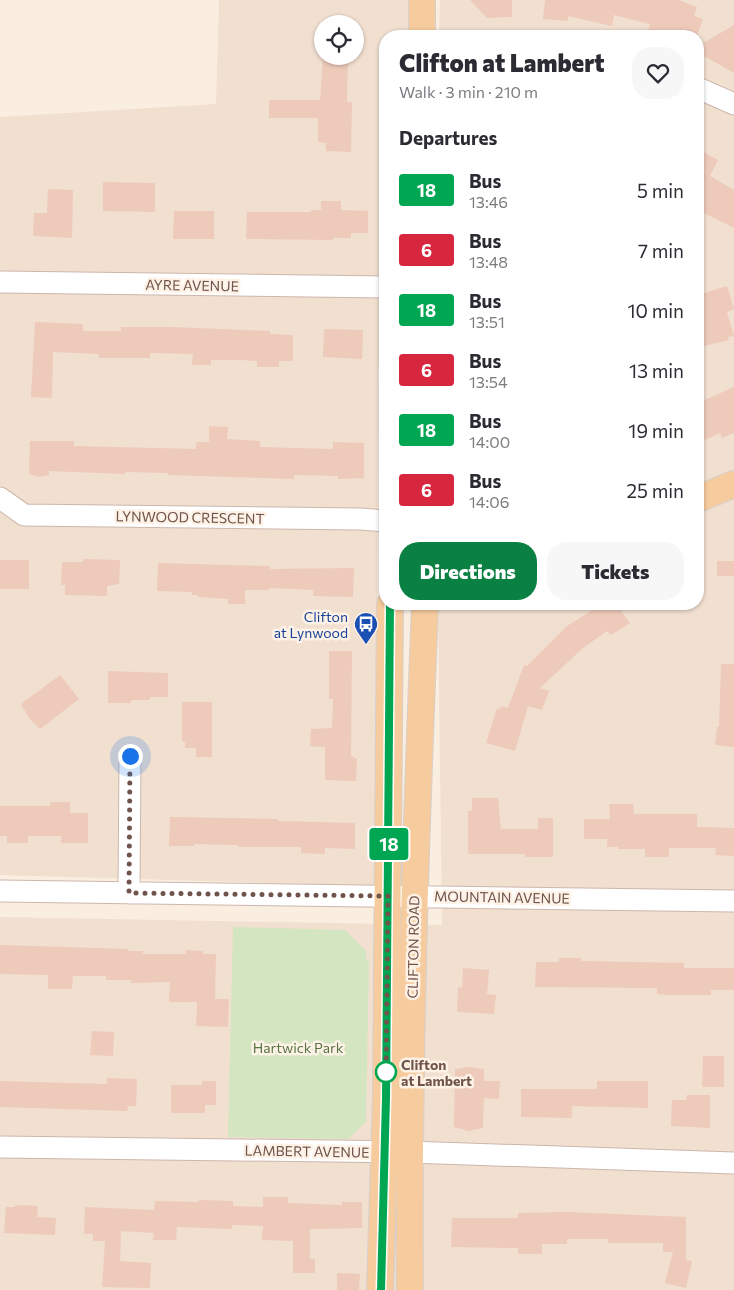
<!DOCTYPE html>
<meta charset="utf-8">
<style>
:root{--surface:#fff;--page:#f7f7f7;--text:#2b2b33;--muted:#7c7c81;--accent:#0b8043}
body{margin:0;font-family:Commissioner,sans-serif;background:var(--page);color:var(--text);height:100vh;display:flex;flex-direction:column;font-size:19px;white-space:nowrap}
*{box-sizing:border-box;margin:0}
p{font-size:16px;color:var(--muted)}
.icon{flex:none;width:28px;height:28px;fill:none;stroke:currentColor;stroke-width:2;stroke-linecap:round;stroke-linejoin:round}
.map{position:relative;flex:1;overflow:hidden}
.details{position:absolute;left:379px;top:30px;width:325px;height:580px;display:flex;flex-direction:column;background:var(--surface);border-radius:20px;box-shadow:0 1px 4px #0004}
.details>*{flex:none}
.badge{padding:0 10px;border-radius:4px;font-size:18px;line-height:32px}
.fabs{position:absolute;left:314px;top:15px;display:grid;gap:10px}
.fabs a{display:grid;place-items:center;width:50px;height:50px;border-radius:50%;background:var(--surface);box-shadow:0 1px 4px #0004;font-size:25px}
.you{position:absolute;width:25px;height:25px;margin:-12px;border:4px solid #fff;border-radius:50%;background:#1a73e8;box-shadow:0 0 0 8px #1a73e833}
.map>.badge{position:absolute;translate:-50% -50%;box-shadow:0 0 0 2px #fff}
h2{padding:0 20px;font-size:19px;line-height:45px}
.round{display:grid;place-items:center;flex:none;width:52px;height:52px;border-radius:20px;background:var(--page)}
.headline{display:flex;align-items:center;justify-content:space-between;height:85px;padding:0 20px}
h1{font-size:24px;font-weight:800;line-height:38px}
.primary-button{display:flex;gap:10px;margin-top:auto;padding:10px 20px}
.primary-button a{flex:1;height:58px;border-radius:20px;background:var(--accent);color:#fff;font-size:20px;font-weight:800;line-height:58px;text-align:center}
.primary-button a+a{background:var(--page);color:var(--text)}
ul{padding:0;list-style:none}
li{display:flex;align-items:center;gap:15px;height:60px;padding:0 20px}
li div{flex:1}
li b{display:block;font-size:19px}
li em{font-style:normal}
li .badge{min-width:55px;font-weight:700;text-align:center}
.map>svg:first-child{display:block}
.residential{fill:#f1dfd0;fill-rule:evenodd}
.green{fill:#d4e6c1}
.building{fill:#eecaba}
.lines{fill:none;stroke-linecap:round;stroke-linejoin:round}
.minor-casing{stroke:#cdb7ac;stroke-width:23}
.major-casing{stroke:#d7cfcc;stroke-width:28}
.minor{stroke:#fff;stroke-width:21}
.major{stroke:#f6cb9d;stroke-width:26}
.line-casing{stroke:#fff;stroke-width:11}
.line{stroke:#00a651;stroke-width:8}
.walk{stroke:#70534a;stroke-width:5;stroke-dasharray:0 9}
.stop-dot{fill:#fff;stroke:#00a651;stroke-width:2.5}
.labels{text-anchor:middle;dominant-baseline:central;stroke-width:5;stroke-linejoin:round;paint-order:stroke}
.street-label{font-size:14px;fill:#70534a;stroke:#fef2e7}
.transit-label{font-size:14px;fill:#164399;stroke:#fef2e7;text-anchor:end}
.park-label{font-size:14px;fill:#567542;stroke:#fef2e7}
.stop-label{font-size:14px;font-weight:bold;fill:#70534a;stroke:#fef2e7;text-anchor:start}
</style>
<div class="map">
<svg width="734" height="1290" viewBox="0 0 734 1290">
<rect width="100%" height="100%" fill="#faeee1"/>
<path class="residential" d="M 219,0 L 411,0 L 411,36 L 385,36 L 385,339 L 378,368 L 376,886 L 0,875 L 0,117 L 216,104 ZM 322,24 L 355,24 L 355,56 L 322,56 Z
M 440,0 L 734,0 L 734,1290 L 0,1290 L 0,917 L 442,925 L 438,604 L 698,604 L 698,36 L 439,36 Z"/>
<path class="green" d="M 233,927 L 345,930 L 366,951 L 366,959 L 369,959 L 366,1122 L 348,1139 L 228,1137 Z"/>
<path class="building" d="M 470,0 L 512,0 L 512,17 L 487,18 Z
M 545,0 L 679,0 L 697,7 L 694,16 L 703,19 L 697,36 L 665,36 L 648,30 L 650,24 L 614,15 L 612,26 L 568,16 L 568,21 L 543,19 Z
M 734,25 L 734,73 L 706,57 L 698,56 L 698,46 Z
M 323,56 L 348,56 L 347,102 L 352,102 L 351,152 L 326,151 L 326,143 L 318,142 L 318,118 L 269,118 L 269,100 L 320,100 Z
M 698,149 L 718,160 L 710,176 L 734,190 L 734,228 L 698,210 Z
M 103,182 L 155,183 L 155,212 L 103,211 Z
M 48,189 L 73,190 L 72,238 L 33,236 L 34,213 L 47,213 Z
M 321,201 L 341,201 L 341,210 L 368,211 L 368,233 L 351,233 L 351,238 L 333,238 L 333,240 L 246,239 L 247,212 L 311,212 L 311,210 L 321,210 Z
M 174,211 L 214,211 L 214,239 L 173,239 Z
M 727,286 L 734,309 L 727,312 L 734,336 L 728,337 L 729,340 L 700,347 L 698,338 L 698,295 Z
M 35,322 L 83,324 L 83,331 L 121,331 L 121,327 L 172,327 L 270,331 L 270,334 L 293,335 L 293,361 L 279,361 L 279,367 L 257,367 L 257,361 L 241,360 L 211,360 L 211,365 L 192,365 L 193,354 L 150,353 L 150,358 L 99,358 L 99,354 L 53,352 L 52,398 L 31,397 Z
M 324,329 L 363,330 L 362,359 L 323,357 Z
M 734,387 L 734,433 L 722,438 L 720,433 L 705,440 L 698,423 L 698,403 Z
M 209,426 L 228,427 L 227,439 L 260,441 L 260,447 L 333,449 L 333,442 L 364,443 L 364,478 L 338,479 L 338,476 L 294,475 L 294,479 L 199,476 L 168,475 L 168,473 L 125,472 L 125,474 L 49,471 L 49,475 L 39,477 L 29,474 L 30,441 L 74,441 L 74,446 L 196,449 L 196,442 L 209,442 Z
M 83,559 L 120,560 L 119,584 L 107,586 L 107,596 L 65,595 L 65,585 L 61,585 L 62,562 L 83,562 Z
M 0,560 L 29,560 L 29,589 L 0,589 Z
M 717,561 L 734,561 L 734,576 L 717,576 Z
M 158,563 L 270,566 L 270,569 L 354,568 L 353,597 L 313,596 L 313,590 L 269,588 L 269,590 L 245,590 L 245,604 L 228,604 L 228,599 L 198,597 L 198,595 L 192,595 L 192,592 L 157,591 Z
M 602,604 L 616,604 L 630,623 L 611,635 L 607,631 L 583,648 L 540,688 L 549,691 L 542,710 L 528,706 L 515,751 L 486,743 L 497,708 L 500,709 L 501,706 L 508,708 L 524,665 L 527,666 L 567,626 Z
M 329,651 L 352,651 L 351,756 L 357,759 L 356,781 L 325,780 L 325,747 L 310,746 L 311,729 L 332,728 L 333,699 L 329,699 Z
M 721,664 L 734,664 L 734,747 L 715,745 L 717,727 L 719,727 Z
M 108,671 L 168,673 L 168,697 L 150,697 L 150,700 L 131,700 L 131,703 L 108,703 Z
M 60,675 L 79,699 L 40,729 L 29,718 L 21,704 Z
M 182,702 L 212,702 L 212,757 L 196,757 L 196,748 L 185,748 L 185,742 L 182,741 Z
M 472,798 L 498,798 L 501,829 L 538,829 L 538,818 L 553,818 L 553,857 L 525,857 L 525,854 L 468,854 L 468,811 L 472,811 Z
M 50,802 L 70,802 L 70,813 L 88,813 L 88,843 L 61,843 L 61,836 L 28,836 L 28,843 L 7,843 L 7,836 L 0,836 L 0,806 L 50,806 Z
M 609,804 L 633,804 L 634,814 L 697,814 L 697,827 L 734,828 L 734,856 L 715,855 L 716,848 L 669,848 L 669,857 L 645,857 L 645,849 L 618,849 L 618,847 L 607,847 L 607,839 L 584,839 L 584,819 L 610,819 Z
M 170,817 L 278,819 L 278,821 L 355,823 L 355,849 L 325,848 L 325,854 L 301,853 L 301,847 L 238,847 L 238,845 L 194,844 L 194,846 L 169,846 Z
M 0,945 L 128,949 L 128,951 L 143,951 L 143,954 L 186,954 L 186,950 L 203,951 L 203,954 L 216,954 L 215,999 L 229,999 L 228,1027 L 196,1026 L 197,1002 L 169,1002 L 170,982 L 131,983 L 131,980 L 106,980 L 106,976 L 73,976 L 72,989 L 48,989 L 48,975 L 0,974 Z
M 559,958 L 581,958 L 581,961 L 684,963 L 684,968 L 734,968 L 734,990 L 711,990 L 711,995 L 667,995 L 657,994 L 657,988 L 535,987 L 536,962 L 559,962 Z
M 463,968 L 489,970 L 487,994 L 496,995 L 494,1014 L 457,1012 L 458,987 L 462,988 Z
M 92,1031 L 114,1032 L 113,1056 L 90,1055 Z
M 703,1056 L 724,1056 L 724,1087 L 702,1087 Z
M 469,1067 L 484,1069 L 484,1081 L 500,1081 L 499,1099 L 484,1098 L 483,1128 L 469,1131 L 454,1127 L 455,1069 Z
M 107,1078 L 137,1079 L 136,1106 L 128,1106 L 127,1111 L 0,1107 L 0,1081 L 107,1084 Z
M 202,1081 L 216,1081 L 216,1105 L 205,1105 L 205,1113 L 171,1113 L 171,1085 L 202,1085 Z
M 597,1081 L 648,1081 L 648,1108 L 572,1106 L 572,1118 L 521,1117 L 521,1089 L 597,1089 Z
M 687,1095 L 710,1095 L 710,1128 L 671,1126 L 672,1100 L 686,1100 Z
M 263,1197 L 288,1197 L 288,1203 L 342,1205 L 342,1202 L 362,1202 L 362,1228 L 310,1229 L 310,1259 L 315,1259 L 315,1273 L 293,1273 L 293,1241 L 262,1240 L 263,1226 L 232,1225 L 232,1229 L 177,1227 L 176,1240 L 153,1240 L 154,1233 L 121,1231 L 120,1261 L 151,1263 L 150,1288 L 102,1287 L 105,1241 L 93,1241 L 93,1234 L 84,1234 L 85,1207 L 154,1210 L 155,1201 L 199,1202 L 199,1200 L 233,1201 L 233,1206 L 263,1207 Z
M 15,1205 L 38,1206 L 37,1217 L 56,1218 L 55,1235 L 4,1233 L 6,1207 L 15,1207 Z
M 567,1212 L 686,1217 L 686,1260 L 692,1261 L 686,1288 L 665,1283 L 673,1252 L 663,1252 L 663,1243 L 608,1243 L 608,1239 L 567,1239 L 567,1244 L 542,1244 L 542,1254 L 518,1254 L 518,1248 L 451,1247 L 452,1218 L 518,1218 L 518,1213 Z
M 337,1273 L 360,1274 L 359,1290 L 337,1290 Z"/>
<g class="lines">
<g class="minor-casing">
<path id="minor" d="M 698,88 L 734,104
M 0,282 L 385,287
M 0,498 L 24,515 L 361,519 L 385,521
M 0,891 L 734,901
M 129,893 L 130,756
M 0,1147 L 409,1152 L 734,1163"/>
</g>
<g class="major-casing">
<path id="major" d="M 422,0 L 422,36
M 698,499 L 734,484
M 380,1290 L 386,1097 L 390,604
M 410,1290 C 408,1061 416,832 425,604"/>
</g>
<use href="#minor" class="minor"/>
<use href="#major" class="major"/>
</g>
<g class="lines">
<g class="line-casing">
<path id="line" d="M 381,1290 L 386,1098 L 390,604"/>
</g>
<use href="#line" class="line"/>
<path class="walk" d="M 130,756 L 129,893 L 388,896 L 386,1079 L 386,1072"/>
</g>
<defs>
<g id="bus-pin" transform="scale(1.25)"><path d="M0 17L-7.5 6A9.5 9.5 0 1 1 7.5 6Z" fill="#1a4fb4" stroke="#fef2e7"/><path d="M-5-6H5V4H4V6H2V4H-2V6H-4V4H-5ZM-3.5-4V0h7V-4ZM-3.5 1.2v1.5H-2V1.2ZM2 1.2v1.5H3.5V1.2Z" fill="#fff"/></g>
</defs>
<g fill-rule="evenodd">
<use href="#bus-pin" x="366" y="624"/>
</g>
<circle class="stop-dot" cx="386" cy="1072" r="10"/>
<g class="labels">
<g class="street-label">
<text transform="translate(192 285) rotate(1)">AYRE AVENUE</text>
<text transform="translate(190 517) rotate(1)">LYNWOOD CRESCENT</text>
<text transform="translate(502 897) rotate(1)">MOUNTAIN AVENUE</text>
<text transform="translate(413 947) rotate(-89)">CLIFTON ROAD</text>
<text transform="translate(307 1151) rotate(1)">LAMBERT AVENUE</text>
</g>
<g class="transit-label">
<text x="348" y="616">Clifton<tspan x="348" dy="16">at Lynwood</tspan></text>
</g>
<g class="park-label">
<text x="298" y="1047">Hartwick Park</text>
</g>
<g class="stop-label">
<text x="401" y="1064">Clifton<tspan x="401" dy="16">at Lambert</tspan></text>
</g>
</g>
</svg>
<div class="fabs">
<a><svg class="icon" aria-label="locate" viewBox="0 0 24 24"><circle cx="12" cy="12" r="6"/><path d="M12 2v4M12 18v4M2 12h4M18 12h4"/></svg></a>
</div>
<div class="you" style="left:130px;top:756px"></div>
<b class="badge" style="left:389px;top:844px;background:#00a651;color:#fff">18</b>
<section class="details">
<div class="headline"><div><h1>Clifton at Lambert</h1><p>Walk · 3 min · 210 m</p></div><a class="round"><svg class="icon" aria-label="heart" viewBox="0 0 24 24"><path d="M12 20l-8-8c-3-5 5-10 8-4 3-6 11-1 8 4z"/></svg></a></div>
<h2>Departures</h2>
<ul>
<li><span class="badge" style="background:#00a651;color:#fff">18</span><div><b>Bus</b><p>13:46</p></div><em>5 min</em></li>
<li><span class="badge" style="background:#d7263d;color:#fff">6</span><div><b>Bus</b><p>13:48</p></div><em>7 min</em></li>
<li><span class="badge" style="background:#00a651;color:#fff">18</span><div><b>Bus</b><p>13:51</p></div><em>10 min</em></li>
<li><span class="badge" style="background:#d7263d;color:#fff">6</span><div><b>Bus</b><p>13:54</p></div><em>13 min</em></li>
<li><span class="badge" style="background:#00a651;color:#fff">18</span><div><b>Bus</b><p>14:00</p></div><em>19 min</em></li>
<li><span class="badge" style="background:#d7263d;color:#fff">6</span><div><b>Bus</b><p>14:06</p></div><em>25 min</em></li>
</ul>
<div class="primary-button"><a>Directions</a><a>Tickets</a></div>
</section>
</div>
